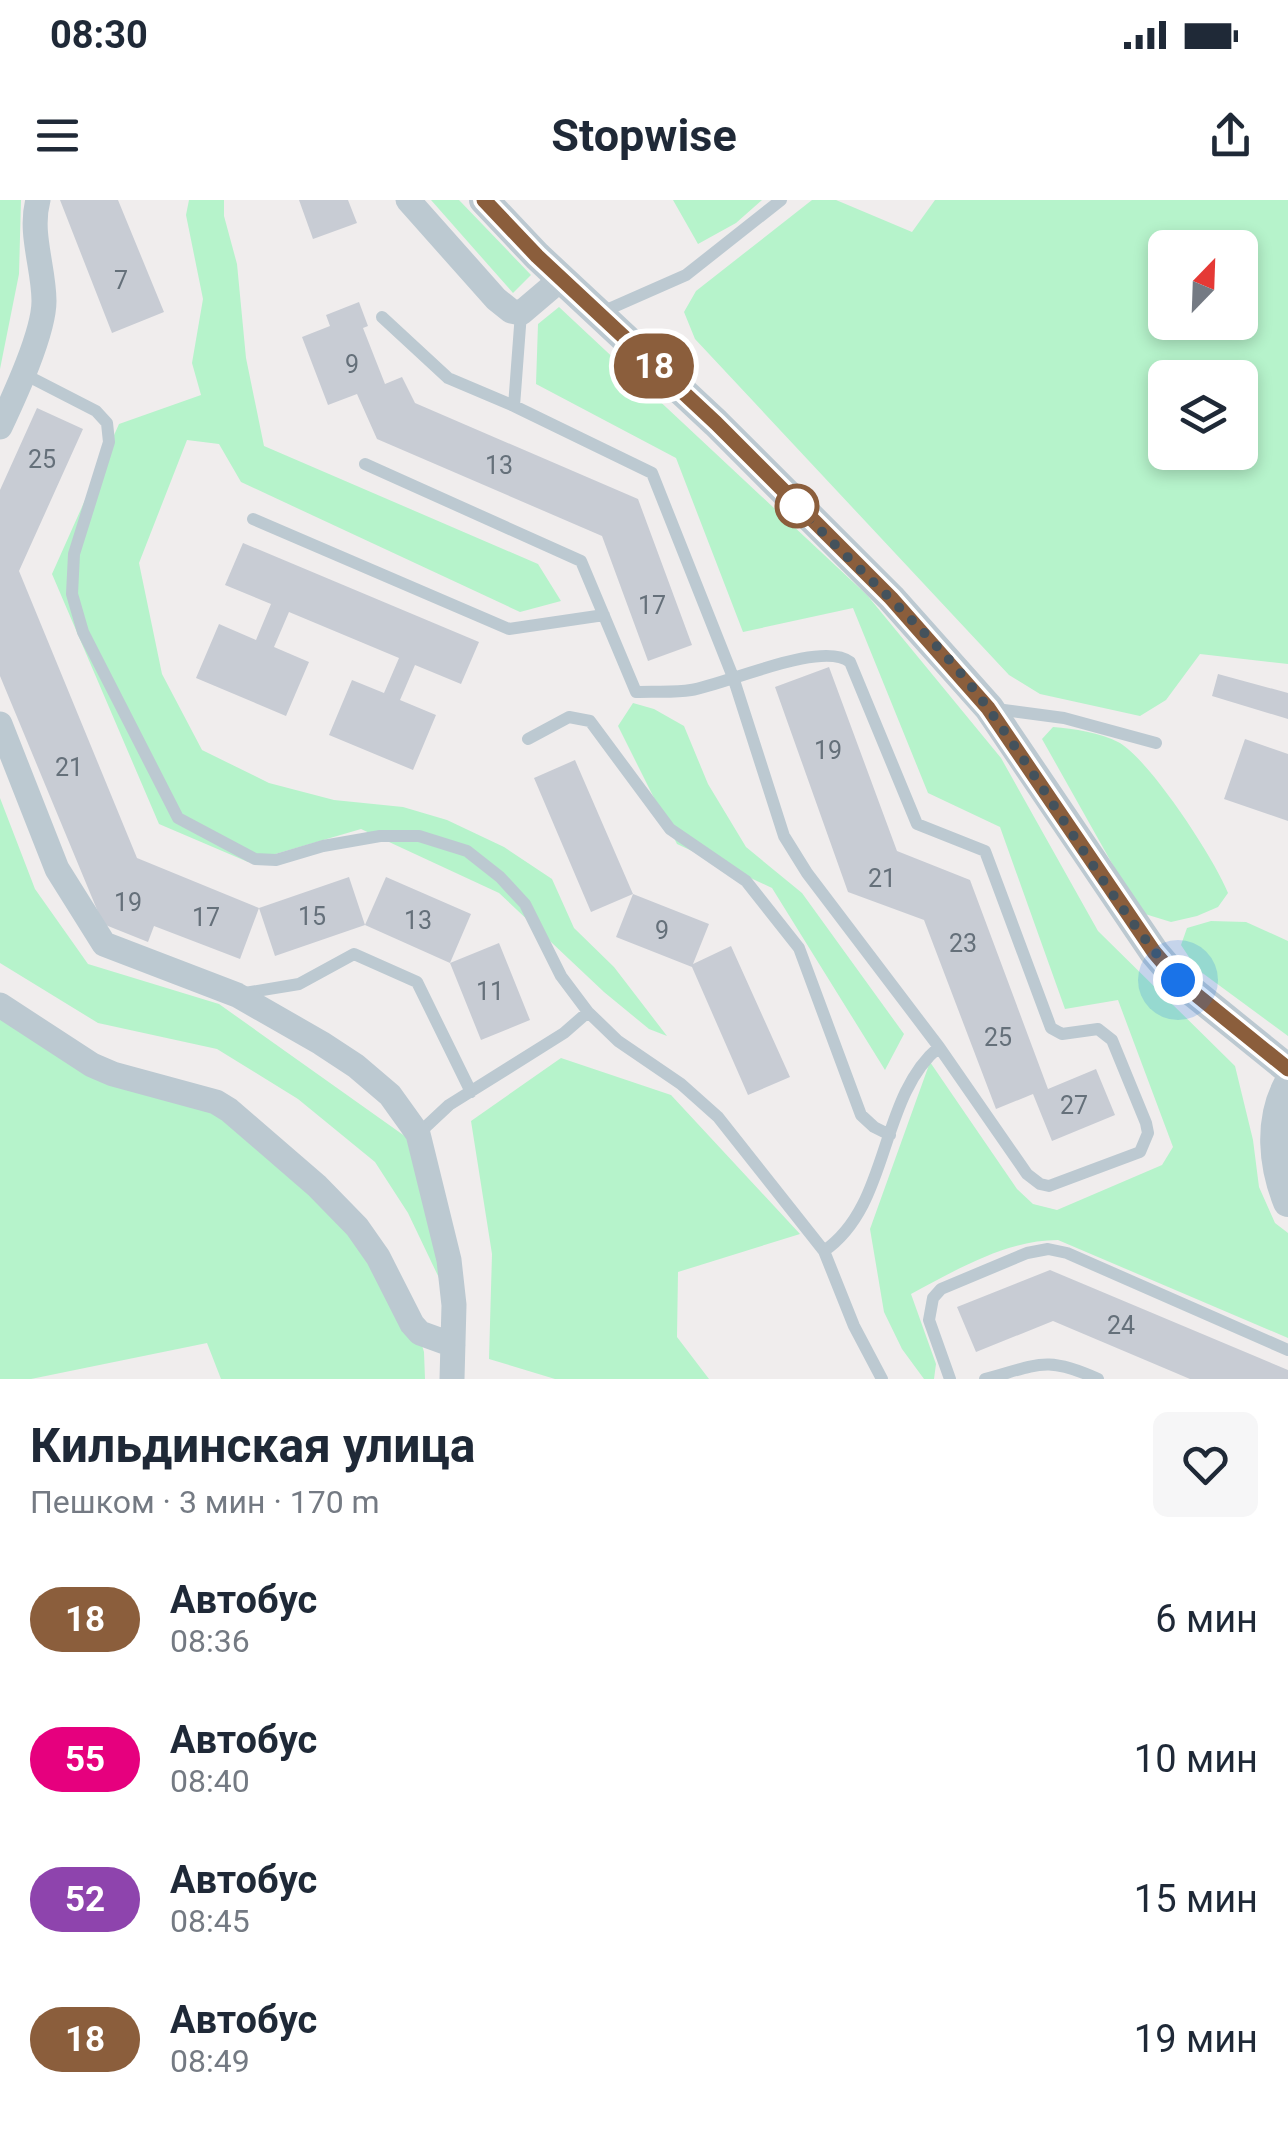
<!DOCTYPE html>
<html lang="ru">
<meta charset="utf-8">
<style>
:root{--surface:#fff;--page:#f6f6f7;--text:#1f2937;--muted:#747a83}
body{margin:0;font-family:Roboto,sans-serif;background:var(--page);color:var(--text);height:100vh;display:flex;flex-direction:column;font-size:38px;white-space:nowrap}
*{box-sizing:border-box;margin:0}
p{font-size:32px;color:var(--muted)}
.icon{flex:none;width:55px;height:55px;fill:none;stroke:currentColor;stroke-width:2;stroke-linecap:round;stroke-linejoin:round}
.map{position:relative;height:1179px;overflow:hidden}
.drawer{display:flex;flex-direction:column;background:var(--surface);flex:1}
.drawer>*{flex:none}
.badge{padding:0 20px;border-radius:32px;font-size:35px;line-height:65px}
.needle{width:65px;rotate:23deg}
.tools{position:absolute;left:1148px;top:30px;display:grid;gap:20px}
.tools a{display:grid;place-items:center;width:110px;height:110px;border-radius:15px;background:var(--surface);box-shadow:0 5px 15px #0003;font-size:50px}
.you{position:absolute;width:50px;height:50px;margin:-25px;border:8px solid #fff;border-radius:50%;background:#1a73e8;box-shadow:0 0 0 15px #1a73e833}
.map>.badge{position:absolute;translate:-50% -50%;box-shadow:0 0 0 5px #fff}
.round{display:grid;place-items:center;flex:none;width:105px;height:105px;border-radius:15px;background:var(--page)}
.overview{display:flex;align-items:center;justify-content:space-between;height:170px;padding:0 30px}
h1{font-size:48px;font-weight:700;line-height:75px}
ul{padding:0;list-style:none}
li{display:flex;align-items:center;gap:30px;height:140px;padding:0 30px}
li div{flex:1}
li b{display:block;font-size:38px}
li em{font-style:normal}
li .badge{min-width:110px;font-weight:700;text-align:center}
.status{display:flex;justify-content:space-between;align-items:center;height:70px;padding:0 50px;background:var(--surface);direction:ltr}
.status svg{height:28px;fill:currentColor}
header{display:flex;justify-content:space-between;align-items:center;height:130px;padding:0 30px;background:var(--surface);font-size:45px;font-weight:700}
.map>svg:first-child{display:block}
.green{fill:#b6f3cb;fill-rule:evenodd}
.building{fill:#c8ccd4}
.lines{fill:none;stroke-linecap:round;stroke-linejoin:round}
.service{stroke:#bcc9d1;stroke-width:12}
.minor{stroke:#bcc9d1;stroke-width:25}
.tertiary{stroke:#bcc9d1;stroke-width:30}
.line-casing{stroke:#fff;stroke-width:22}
.line{stroke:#8b5e3c;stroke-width:15}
.walk{stroke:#44525c;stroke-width:10;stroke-dasharray:0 18}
.stop-dot{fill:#fff;stroke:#8b5e3c;stroke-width:5}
.labels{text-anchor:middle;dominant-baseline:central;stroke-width:9;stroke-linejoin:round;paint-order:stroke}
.number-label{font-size:25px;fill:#65707a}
</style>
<div class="status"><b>08:30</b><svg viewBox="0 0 49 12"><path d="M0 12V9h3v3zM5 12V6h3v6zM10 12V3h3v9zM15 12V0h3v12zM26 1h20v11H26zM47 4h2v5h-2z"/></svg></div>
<header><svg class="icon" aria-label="menu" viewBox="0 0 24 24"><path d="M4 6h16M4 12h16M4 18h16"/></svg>Stopwise<svg class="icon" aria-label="share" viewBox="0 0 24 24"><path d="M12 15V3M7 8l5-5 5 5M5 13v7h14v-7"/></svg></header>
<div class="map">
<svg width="1288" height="1179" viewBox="0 0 1288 1179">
<rect width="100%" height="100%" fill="#f0eded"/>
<path class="green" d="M 0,0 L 21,0 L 19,74 L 0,169 Z
M 189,0 L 224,0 L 224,16 L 237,64 L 246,158 L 264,246 L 538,364 L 561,401 L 520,412 L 241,282 L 219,244 L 187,240 L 139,363 L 162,474 L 202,550 L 269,583 L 334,600 L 403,607 L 447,620 L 504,647 L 552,679 L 574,728 L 614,767 L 667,836 L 649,829 L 604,792 L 499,693 L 361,629 L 248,662 L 159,624 L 52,374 L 119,224 L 201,195 L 192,163 L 203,99 L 186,15 Z
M 431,0 L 459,0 L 531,75 L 513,93 Z
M 673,0 L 762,0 L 736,23 L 698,44 Z
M 812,0 L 836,0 L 912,32 L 935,0 L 1288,0 L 1288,464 L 1200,454 L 1166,500 L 1140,516 L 1040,494 L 1009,475 L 695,139 L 684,112 L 696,91 ZM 1165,48 L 1240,48 L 1240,122 L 1165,122 ZM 1165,178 L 1240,178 L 1240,252 L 1165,252 Z
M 559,107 L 867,395 L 1001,558 L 1098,731 L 1235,866 L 1253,940 L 1259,987 L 1275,1023 L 1288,1033 L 1288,1138 L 1058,1040 C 1006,1040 956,1070 911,1094 L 936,1164 L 934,1179 L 924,1179 L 902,1149 L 884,1112 L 870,1029 L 930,862 L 1017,989 L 1033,1004 L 1057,1010 L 1162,965 L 1173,947 L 1118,800 L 1065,809 L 1000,627 L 928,593 L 853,408 L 743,432 L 676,258 L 536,184 L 538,124 Z
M 633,503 L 654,509 L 684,526 L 708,584 L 746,647 L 802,693 L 904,834 L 885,870 L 772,688 L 677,644 L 618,526 Z
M 1053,527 C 1074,529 1100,532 1120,543 C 1151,562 1214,658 1228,693 L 1218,707 L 1197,716 L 1171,722 L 1145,714 L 1114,667 L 1042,539 Z
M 0,598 L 35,689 L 88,764 L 219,804 L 423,949 L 440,1080 L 408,1013 L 375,962 L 298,899 L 217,849 L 98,823 L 0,763 Z
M 1211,721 L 1246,722 L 1288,741 L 1288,836 L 1197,769 L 1181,745 L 1187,728 Z
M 0,804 L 75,856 L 202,889 L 281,945 L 409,1102 L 424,1152 L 425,1179 L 221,1179 L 207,1143 L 31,1179 L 0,1179 Z
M 561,858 L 671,895 L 800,1034 L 678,1072 L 677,1137 L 709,1179 L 555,1179 L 489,1159 L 492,1054 L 471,921 Z"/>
<path class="building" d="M 60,0 L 118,0 L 164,112 L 112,133 Z
M 299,0 L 348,0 L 357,23 L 313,39 Z
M 359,102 L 368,126 L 363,128 L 385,184 L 402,177 L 415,203 L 638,299 L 692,445 L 648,461 L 602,336 L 377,239 L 357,194 L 328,205 L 302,137 L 330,126 L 326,115 Z
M 37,208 L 83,229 L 19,371 L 137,658 L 259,708 L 240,759 L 154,726 L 148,742 L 103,724 L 0,476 L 0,290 Z
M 243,343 L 479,442 L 461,484 L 415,465 L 400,500 L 436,515 L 413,570 L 329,535 L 352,480 L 384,493 L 399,458 L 289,412 L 274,447 L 309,462 L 286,516 L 196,478 L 219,424 L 256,440 L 271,404 L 225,385 Z
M 829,467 L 897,651 L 970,680 L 1048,889 L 1096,869 L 1115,915 L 1052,941 L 1033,894 L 996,909 L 924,720 L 848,692 L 775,487 Z
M 1218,474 L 1288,493 L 1288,519 L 1212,496 Z
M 1245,539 L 1288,554 L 1288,621 L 1224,599 Z
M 575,560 L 633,694 L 709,724 L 693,764 L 731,746 L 790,877 L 748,895 L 692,767 L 616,737 L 633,694 L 591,712 L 534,578 Z
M 349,677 L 365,725 L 275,756 L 259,708 Z
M 386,677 L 471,714 L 450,763 L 365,725 Z
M 499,743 L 530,820 L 481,840 L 450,763 Z
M 1050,1070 L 1288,1170 L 1288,1179 L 1190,1179 L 1053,1121 L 976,1152 L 957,1107 Z"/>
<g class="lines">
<path class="service" d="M 602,112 L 686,75 L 781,0
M 382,117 L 448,178 L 514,206
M 24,174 L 96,211 L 107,223 L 109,242 L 74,354 L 72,394 L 83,432 L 178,618 L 255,659 L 276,660 L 323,646 L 380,636 L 419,636 L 467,651 L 500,677 L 525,704 L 561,776 L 588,812 L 618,841 L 681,884 L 718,917 L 824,1051 L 854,1126 L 882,1179
M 365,264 L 581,361 L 636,492 C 654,491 674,493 691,490 C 727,484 822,440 850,462 L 917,624 L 985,651 L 1051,828 L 1062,834 L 1098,829 L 1112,840 L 1146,923 L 1148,933 L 1140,952 L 1049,986 L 1040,984 L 1027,974 L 939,847 L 807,673 L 784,636 L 733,477 L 652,273 L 514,206 L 521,113
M 253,319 L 509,429 L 604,415
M 996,509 L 1064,518 L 1156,543
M 528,539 L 569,517 L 590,521 L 670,629 L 746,681 L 799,748 L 861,915 L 874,927 L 890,935
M 239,794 L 299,784 L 354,754 L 417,782 L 471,892
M 418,934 L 449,905 L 564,833 L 588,812
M 824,1051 C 891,1005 878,898 939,847
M 950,1179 L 929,1120 L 933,1098 L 941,1089 L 1027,1053 L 1048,1049 L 1067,1053 L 1288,1150
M 985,1179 C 1038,1165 1045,1155 1098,1179"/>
<path class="minor" d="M 408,0 L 496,99 L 511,111 L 521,113 L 561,79
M 0,227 C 14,197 44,133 44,101 C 44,68 29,33 38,0
M 0,524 L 57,669 L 104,744 L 237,795 L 321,843 L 356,866 L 390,895 L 418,934 L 449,1060 L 454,1105 L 452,1179
M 0,805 L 92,865 L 113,874 L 216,902 L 229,910 L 317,986 L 357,1027 L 378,1057 L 412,1124 L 420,1133 L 453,1145"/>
<path class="tertiary" d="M 484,0 L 537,56 L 716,223 L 891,398 L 989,508 L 1154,752 L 1178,780 L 1288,869
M 1288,885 C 1269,921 1273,965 1288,1002"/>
</g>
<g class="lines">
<g class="line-casing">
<path id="line" d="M 484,0 L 537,56 L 716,223 L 891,398 L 988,508 L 1154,752 L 1178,780 L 1288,869"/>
</g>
<use href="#line" class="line"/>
<path class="walk" d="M 797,306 C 861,374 936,435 990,511 C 1054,600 1107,697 1178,780"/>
</g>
<circle class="stop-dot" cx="797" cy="306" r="20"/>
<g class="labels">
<g class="number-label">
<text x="121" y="80">7</text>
<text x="352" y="164">9</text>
<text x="42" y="259">25</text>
<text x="499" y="265">13</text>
<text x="652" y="405">17</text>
<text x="828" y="550">19</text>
<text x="69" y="567">21</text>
<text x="882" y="678">21</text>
<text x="128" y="702">19</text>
<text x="312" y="716">15</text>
<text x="206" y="717">17</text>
<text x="418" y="720">13</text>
<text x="662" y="730">9</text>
<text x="963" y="743">23</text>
<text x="490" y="791">11</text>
<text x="998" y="837">25</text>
<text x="1074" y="905">27</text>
<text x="1121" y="1125">24</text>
</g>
</g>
</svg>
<div class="tools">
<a><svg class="needle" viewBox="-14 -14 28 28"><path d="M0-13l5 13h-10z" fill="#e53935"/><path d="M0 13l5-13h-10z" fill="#747a83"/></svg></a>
<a><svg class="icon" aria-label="layers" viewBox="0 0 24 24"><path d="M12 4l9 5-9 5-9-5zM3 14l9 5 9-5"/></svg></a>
</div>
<div class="you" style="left:1178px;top:780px"></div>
<b class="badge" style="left:654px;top:166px;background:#8b5e3c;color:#fff">18</b>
</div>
<section class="drawer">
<div class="overview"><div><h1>Кильдинская улица</h1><p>Пешком · 3 мин · 170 m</p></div><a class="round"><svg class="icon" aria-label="heart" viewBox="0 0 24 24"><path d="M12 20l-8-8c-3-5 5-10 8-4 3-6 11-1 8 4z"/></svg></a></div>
<ul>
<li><span class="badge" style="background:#8b5e3c;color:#fff">18</span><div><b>Автобус</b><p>08:36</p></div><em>6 мин</em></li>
<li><span class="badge" style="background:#e6007e;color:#fff">55</span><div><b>Автобус</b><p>08:40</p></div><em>10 мин</em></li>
<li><span class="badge" style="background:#8e44ad;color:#fff">52</span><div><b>Автобус</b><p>08:45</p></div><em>15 мин</em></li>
<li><span class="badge" style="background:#8b5e3c;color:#fff">18</span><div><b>Автобус</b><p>08:49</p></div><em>19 мин</em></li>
</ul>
</section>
